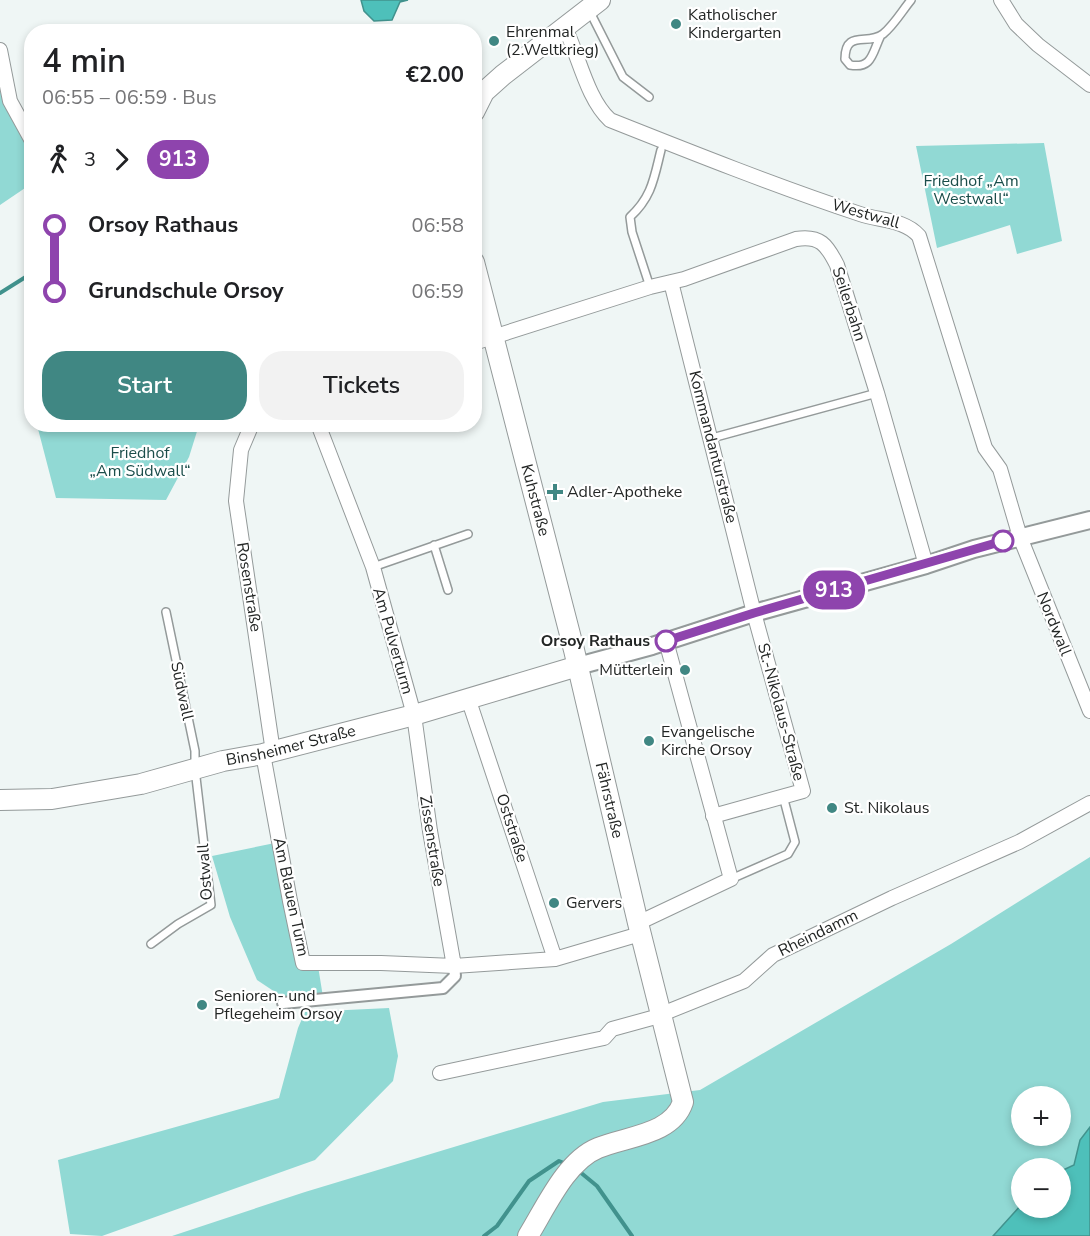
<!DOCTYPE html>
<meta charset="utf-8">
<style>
:root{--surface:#fff;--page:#f2f2f2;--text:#202124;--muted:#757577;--accent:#408783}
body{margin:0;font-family:"Nunito Sans",sans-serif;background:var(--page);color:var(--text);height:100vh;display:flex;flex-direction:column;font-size:22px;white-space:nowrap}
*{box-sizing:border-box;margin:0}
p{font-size:20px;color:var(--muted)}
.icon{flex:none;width:33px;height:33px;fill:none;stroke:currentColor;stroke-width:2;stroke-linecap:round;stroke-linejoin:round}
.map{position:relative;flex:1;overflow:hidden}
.sheet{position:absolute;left:24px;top:24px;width:458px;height:408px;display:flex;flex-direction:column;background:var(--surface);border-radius:24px;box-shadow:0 3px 9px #0003}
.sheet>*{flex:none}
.badge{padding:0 12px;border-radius:20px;font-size:21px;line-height:39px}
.controls{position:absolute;left:1011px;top:1086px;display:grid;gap:12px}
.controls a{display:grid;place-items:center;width:60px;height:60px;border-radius:50%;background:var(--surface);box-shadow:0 3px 9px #0003;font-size:30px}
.map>.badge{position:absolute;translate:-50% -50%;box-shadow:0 0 0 3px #fff}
.legs{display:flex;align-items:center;gap:9px;height:66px;padding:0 18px;font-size:20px}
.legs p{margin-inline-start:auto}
.head{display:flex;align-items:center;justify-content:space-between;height:102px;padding:0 18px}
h1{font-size:33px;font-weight:600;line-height:45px}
.cta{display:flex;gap:12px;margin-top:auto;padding:12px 18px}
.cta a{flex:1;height:69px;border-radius:24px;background:var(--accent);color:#fff;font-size:24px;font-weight:600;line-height:69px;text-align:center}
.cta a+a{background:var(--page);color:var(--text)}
ul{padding:0 18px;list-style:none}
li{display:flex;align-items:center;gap:21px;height:66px;font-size:22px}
li i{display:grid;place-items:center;width:9px;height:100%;margin:0 8px;background:currentColor}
li i::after{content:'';width:15px;height:15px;margin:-8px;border:4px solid;border-radius:50%;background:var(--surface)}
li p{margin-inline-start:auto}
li:first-child i{background:linear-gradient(#0000 50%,currentColor 0)}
li:last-child i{background:linear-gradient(currentColor 50%,#0000 0)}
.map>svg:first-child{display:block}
.green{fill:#91d9d4;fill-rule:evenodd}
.water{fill:#4ec0ba;stroke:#41928d;stroke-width:1.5}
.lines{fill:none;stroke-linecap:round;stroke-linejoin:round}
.stream{stroke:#41928d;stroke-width:4}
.service-casing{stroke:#949a9a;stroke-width:10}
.pedestrian-casing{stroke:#949a9a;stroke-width:14}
.minor-casing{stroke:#949a9a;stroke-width:16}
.tertiary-casing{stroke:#949a9a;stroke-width:20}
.secondary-casing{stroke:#949a9a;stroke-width:22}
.service{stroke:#fff;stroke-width:7}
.pedestrian{stroke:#fff;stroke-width:10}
.minor{stroke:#fff;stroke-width:14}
.tertiary{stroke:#fff;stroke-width:16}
.secondary{stroke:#fff;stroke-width:20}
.line-1-casing{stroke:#fff;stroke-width:14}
.line-1{stroke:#8e44ad;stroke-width:9}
.poi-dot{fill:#408783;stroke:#fff;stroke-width:2}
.stop-1-dot{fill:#fff;stroke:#8e44ad;stroke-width:3}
.labels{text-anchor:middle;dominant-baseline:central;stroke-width:4.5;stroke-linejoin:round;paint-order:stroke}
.poi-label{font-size:16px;fill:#232625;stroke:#fff;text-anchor:start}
.park-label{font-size:16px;fill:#1a4d4a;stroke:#fff}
.street-label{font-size:16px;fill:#232625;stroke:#fff}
.stop-label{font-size:16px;font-weight:bold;fill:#232625;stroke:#fff;text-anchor:end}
</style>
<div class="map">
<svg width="1090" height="1236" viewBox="0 0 1090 1236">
<rect width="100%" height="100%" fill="#eff6f5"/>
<path class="green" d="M 0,76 L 32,149 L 31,184 L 0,205 Z
M 1044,143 L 1062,241 L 1017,254 L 1010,225 L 937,248 L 916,146 Z
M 199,425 L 189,457 L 166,500 L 56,498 L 37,425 Z
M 275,843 L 300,966 L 318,966 L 323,997 L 284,998 L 257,980 L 230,917 L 212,856 Z
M 1090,857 L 1090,1127 L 1080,1140 L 1074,1165 L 1061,1171 L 1060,1168 L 1022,1168 L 1021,1205 L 993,1236 L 172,1236 L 305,1192 L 603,1102 L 700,1090 L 951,944 ZM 1022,1096 L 1060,1096 L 1060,1136 L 1022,1136 Z
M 389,1008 L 398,1056 L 393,1081 L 315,1160 L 102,1236 L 70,1234 L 58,1160 L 279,1098 L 298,1028 L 305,1012 Z"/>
<path class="water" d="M 361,0 L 408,0 L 400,2 L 392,20 L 374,21 L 364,11 Z
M 1090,1127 L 1090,1236 L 993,1236 L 1021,1205 L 1022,1208 L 1060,1208 L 1061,1171 L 1074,1165 L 1080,1140 Z"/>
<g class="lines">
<path class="stream" d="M 0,293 L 32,273
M 580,1172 L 597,1186 L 632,1236
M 484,1236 L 497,1226 L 529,1181 L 559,1161 L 564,1163"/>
<g class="service-casing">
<path id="service" d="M 589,10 L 623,77 L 649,97
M 880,37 C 872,54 872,69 850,65 L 845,59 C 845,29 868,46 883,34 C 894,25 902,11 911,0
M 650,287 L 632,232 L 630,217 C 652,197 654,178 661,150
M 712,438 L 877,393
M 434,545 L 448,590
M 373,567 L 468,534
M 731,879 L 788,854 L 795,842 L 783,796
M 151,944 L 178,924 L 211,905 L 195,769 L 195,751 L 166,612"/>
</g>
<g class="pedestrian-casing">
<path id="pedestrian" d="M 283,1003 L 443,988 L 455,976 L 454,966"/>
</g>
<g class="minor-casing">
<path id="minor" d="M 1001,0 L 1016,24 L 1038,45 L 1090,85
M 565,28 C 579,56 587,99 610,120 C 693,153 776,186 860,214 C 880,221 904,219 919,236 L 985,448 L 1000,469 L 1020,537 L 1090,711
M 0,50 L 10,101 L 32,141
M 671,282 L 754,613 L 803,791 L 713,816
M 474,343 L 650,287 L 684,279 L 796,239 C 820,235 827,245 837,265 L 877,393 L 926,565
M 252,424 L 241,450 L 236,501 L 273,752
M 318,424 L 373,567 L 414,715 L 430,831 L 454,966
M 468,698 L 555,959
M 263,754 L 290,901 L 303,963 L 381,963 L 454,966 L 555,959 L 640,934
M 638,923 L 731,879 L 666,641
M 440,1073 L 604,1038 L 612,1029 L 652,1018 L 744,981 L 773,955 L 892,898 L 1019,842 L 1090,803"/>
</g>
<g class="tertiary-casing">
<path id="tertiary" d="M 578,666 L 652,646 L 754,613 L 926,565 L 974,549 L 1090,520"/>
</g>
<g class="secondary-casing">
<g id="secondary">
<path d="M 474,112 L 484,92 L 503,75 L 600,0"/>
<path id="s1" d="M 474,262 L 574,650 L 638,923 L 683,1102 C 672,1135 627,1136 598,1148 C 566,1161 546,1207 528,1236"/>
<path id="s2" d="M 0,800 L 52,799 L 141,784 L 223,761 L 263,754 L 414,715 L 578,666"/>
</g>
</g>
<use href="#service" class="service"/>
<use href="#pedestrian" class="pedestrian"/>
<use href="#minor" class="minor"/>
<use href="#tertiary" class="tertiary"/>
<use href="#secondary" class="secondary"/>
</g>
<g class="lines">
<g class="line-1-casing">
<path id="line-1" d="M 666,641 L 754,613 L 1003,541"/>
</g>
<use href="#line-1" class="line-1"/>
</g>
<g class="poi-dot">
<circle cx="676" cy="24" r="6"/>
<circle cx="494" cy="41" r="6"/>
<path d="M552 483h6v6h6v6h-6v6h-6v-6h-6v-6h6z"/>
<circle cx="685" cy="670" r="6"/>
<circle cx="649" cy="741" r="6"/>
<circle cx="832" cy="808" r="6"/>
<circle cx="554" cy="903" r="6"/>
<circle cx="202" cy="1005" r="6"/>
</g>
<g class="stop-1-dot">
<circle cx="1003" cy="541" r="10"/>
<circle cx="666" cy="641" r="10"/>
</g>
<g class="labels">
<g class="poi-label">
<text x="688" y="15">Katholischer<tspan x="688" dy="18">Kindergarten</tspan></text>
<text x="506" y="32">Ehrenmal<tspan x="506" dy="18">(2.Weltkrieg)</tspan></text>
<text x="567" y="492">Adler-Apotheke</text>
<text x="673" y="670" text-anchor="end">Mütterlein</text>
<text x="661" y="732">Evangelische<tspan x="661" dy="18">Kirche Orsoy</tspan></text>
<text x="844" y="808">St. Nikolaus</text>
<text x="566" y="903">Gervers</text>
<text x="214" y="996">Senioren- und<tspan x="214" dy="18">Pflegeheim Orsoy</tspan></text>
</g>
<g class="park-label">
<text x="971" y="181">Friedhof „Am<tspan x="971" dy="18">Westwall“</tspan></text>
<text x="140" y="453">Friedhof<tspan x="140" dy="18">„Am Südwall“</tspan></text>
</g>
<g class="street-label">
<text transform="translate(866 214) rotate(16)">Westwall</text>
<text transform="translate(849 304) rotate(72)">Seilerbahn</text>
<text transform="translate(713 447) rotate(76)">Kommandanturstraße</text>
<text stroke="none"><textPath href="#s1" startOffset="246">Kuhstraße</textPath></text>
<text transform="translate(249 587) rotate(81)">Rosenstraße</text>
<text transform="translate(1054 624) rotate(68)">Nordwall</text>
<text transform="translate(393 641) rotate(74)">Am Pulverturm</text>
<text transform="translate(182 691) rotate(78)">Südwall</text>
<text transform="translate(781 712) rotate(75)">St.-Nikolaus-Straße</text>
<text stroke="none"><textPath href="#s2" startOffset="297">Binsheimer Straße</textPath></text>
<text stroke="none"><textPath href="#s1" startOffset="555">Fährstraße</textPath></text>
<text transform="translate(512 828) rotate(72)">Oststraße</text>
<text transform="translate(432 841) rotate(81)">Zissenstraße</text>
<text transform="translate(205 872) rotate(-94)">Ostwall</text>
<text transform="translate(291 897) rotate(78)">Am Blauen Turm</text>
<text transform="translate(818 933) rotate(-26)">Rheindamm</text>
</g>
<g class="stop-label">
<text x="650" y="641">Orsoy Rathaus</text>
</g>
</g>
</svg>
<div class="controls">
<a>+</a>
<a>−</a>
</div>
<b class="badge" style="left:834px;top:590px;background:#8e44ad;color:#fff">913</b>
<section class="sheet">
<div class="head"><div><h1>4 min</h1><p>06:55 – 06:59 · Bus</p></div><b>€2.00</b></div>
<div class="legs"><svg class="icon" aria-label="walk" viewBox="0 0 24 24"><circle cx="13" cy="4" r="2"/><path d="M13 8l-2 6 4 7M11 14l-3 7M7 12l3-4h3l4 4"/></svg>3<svg class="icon" aria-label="forward" viewBox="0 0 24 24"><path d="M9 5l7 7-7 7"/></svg><b class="badge" style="background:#8e44ad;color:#fff">913</b></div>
<ul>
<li><i style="color:#8e44ad"></i><b>Orsoy Rathaus</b><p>06:58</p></li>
<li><i style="color:#8e44ad"></i><b>Grundschule Orsoy</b><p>06:59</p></li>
</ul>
<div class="cta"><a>Start</a><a>Tickets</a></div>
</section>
</div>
